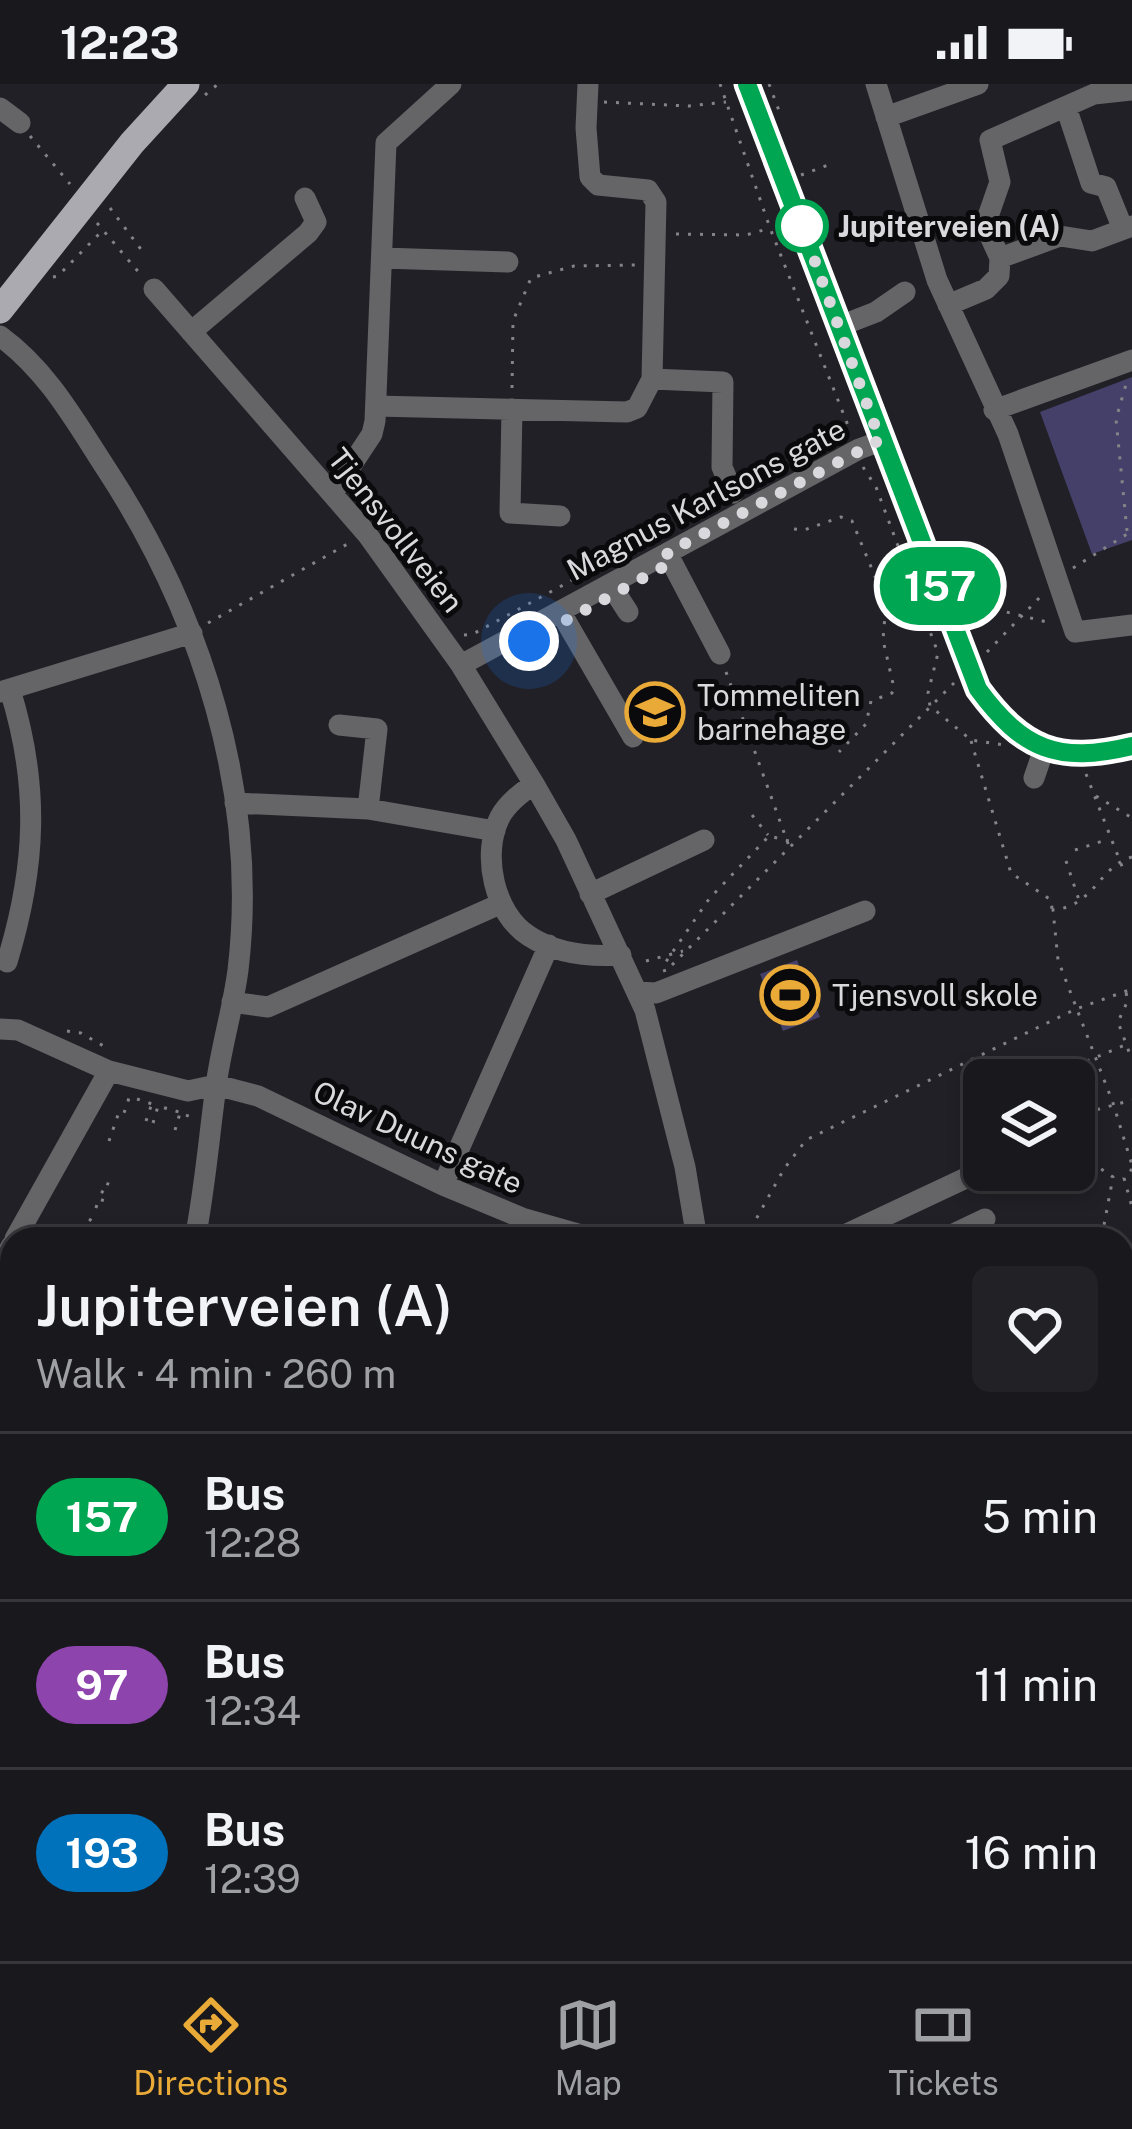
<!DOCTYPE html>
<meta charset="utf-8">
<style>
:root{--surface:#19181c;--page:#222125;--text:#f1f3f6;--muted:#9fa0a3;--line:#37373b;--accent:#eaaa38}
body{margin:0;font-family:"Public Sans",sans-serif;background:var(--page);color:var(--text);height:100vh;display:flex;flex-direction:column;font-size:45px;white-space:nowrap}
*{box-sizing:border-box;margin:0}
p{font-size:39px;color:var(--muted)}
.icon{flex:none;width:66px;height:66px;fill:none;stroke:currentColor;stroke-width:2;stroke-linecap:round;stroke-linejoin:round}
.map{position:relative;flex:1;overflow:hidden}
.drawer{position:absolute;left:0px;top:1143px;width:1134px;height:735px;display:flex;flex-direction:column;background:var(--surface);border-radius:36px 36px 0 0;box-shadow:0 6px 18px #0003,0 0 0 3px var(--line)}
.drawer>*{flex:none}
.badge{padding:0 24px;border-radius:39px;font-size:42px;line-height:78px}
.tools{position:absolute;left:963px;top:975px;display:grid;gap:24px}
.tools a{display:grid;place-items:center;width:132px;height:132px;border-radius:18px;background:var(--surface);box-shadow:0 6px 18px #0003,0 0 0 3px var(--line);font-size:60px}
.you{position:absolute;width:60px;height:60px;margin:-30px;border:9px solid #fff;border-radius:50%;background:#1a73e8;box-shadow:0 0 0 18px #1a73e833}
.map>.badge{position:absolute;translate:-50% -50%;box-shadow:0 0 0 6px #fff}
.round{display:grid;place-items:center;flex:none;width:126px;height:126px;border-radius:18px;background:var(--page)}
.headline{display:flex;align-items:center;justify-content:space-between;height:204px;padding:0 36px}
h1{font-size:57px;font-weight:600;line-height:90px}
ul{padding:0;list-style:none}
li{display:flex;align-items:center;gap:36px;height:168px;padding:0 36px;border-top:3px solid var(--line)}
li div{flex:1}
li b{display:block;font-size:45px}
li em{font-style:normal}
li .badge{min-width:132px;font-weight:700;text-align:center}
.status{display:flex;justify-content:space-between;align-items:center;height:84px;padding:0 60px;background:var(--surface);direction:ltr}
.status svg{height:33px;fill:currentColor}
.dock{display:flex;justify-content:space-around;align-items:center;height:168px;border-top:3px solid var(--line);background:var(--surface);font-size:33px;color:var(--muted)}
.dock a{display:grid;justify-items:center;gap:6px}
.dock .on{color:var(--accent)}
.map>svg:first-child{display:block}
.green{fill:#454069}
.water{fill:#0d002e}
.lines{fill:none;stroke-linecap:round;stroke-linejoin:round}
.path{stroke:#848388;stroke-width:3;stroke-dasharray:3 9;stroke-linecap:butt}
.minor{stroke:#656568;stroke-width:21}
.major{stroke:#aaaab0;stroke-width:27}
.minor-bridge{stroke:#656568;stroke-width:21}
.line-casing{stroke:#fff;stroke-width:27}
.line{stroke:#00a651;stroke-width:18}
.walk{stroke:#d9d9dd;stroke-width:12;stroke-dasharray:0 21.6}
.stop-dot{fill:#fff;stroke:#00a651;stroke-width:6}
.labels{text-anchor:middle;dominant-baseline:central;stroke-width:10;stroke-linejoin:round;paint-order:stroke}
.stop-label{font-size:30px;font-weight:bold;fill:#d9d9dd;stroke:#0a0a0d;text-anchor:start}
.street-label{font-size:30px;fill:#d9d9dd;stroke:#0a0a0d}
.poi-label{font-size:30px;fill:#d9d9dd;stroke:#0a0a0d;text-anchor:start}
</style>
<div class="status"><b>12:23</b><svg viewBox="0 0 49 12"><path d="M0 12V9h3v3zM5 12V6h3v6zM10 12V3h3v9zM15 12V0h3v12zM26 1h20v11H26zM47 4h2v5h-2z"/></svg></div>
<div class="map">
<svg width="1132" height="1877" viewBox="0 0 1132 1877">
<rect width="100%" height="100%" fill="#212026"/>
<path class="green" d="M 1132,293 L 1132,456 L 1092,470 L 1040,328 Z
M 797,876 L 820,933 L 783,947 L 760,890 Z
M 0,1276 L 12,1282 L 12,1866 L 916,1866 L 921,1877 L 0,1877 Z"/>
<path class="water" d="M 0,1833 L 12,1833 L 12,1866 L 260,1866 L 274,1877 L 0,1877 Z"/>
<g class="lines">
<path class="path" d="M 720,0 L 770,144 L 849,344 L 749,400
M 769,0 L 781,32
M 205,11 L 218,0
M 604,18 L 689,22 L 726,18
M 30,52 L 70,100
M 801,91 L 831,80
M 110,124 L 143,168
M 97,139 L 141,191
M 676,150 L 746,151 L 767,145
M 53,193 L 58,192 L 102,147
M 512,304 L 513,237 L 531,194 L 574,182 L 635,181
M 863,383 L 876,403 L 938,569 L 928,609 L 930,622 L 971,656 L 1004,661
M 794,445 L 804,446 L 841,433 L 852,437 L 886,519 L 883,556 L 894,604 L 892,609 L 871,617 L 866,640 L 839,668
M 1127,447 L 1116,335 L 1127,297
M 1073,484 L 1132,447
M 987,518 L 990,524 L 1051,539
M 208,539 L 351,458
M 464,551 L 473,550 L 714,419
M 987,568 L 1043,510
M 726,588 L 790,765
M 971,657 L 1011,789 L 1051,816 L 1052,825
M 1086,690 L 1125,790
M 1096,712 L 1132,734
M 752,731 L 768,751
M 1075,766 L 1109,755
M 1132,773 C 1098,783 1095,822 1053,826 L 1058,876 L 1113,1019 L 1132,1081
M 1066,777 L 1080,819
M 646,877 L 683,867
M 672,881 L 954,599
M 665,888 L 663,882 L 709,815 L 769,752 L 789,757
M 1126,909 L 1128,916 L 1118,938 L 1132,976
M 67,947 L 81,949 L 107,964
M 1061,996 L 1061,988 L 1125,961
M 137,1015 L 152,1020
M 1074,1032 L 1132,1016
M 146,1037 L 151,1022
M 153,1039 L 158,1022 L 179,1028
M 175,1046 L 180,1029 L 194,1034
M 109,1057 L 119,1028 L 124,1029 L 129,1014
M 1132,1085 L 1124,1094 L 1132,1123
M 101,1107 L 104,1109 L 111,1092
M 95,1122 L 100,1124 L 104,1111
M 89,1135 L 99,1142 L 92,1155
M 41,1149 L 69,1155
M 745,1155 L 784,1085 L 806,1056 L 1076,925 L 1132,905
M 1071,1155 L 1104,1141 L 1113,1093 L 1082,1072 L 1074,1043
M 0,1305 L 12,1311
M 0,1521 L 12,1526
M 0,1566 L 12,1538
M 1122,1702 L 1132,1698
M 0,1729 L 12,1731
M 1122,1808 L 1132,1805
M 415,1866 L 443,1877
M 716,1877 L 722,1866"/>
<path class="minor" d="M 588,0 L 586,44 L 590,93 L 598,101 L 648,106 L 656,118 L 652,295 L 723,298 L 722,383 L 733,409
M 747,0 L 881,357 L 962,561
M 876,0 L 937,196 L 1008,350 L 1075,548 L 1132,541
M 1066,23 L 1091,99 L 1106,103 L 1123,145
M 0,24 L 20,39
M 886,33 L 978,0
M 382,174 L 508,178
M 1000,174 L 985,141 L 1000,98 L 990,56 L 1094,10 L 1132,6
M 154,205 L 367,450 L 461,581 L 534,700 L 566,756 L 645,926 L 685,1083 L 697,1155
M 948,221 L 986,205 L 999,192 L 1000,174 L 1060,152 L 1092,157 L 1132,142
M 840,242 L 876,228 L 905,208
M 191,248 L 308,149 L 316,138 L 305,114
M 0,252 C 48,287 75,337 107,386 C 202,532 259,710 238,886 C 233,925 221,963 216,1002 C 209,1053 205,1104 195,1155
M 376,322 L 627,328 L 637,324 L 652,295
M 512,325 L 510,429 L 560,432
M 994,326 L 1132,276
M 333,409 L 372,350 L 375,337 L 386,59 L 451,0
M 667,469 L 720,570
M 610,500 L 628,528
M 560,527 L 633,653
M 461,581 L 859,365 L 881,357
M 978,605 C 1024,666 1058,680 1132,662
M 0,608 L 192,549
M 339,641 L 377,645 L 368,725
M 1034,694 L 1044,665
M 534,700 C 522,708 507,720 500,733 C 481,770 494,830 529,852 C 556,870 590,873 621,871
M 235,719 L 368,725 L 495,747
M 590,810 L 704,756
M 7,878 C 36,783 40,702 10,606
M 638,908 L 656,909 L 865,827
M 232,918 L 268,923 L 500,820
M 0,945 L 18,946 L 109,987
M 443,1101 L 549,861
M 15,1155 L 109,987 L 188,1007 L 216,1001 L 258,1012 L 443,1101 L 522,1134 L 596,1155
M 836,1155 L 966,1094
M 943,1155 L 985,1135
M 0,1182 L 12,1161
M 1122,1334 L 1132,1327
M 1122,1599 L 1132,1592
M 1122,1779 L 1132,1775
M 1113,1866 L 1117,1877
M 1010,1877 L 1010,1876"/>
<path class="major" d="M 0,226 L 132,59 L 186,0
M 0,1245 L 12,1252
M 957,1866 L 962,1877"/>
<path class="minor-bridge" d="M 962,561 L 978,605"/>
</g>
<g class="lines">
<g class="line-casing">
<path id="line" d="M 747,0 L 978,605 C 1023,666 1058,680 1132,662"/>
</g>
<use href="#line" class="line"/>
<path class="walk" d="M 529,557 L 672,478 L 667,469 L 880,356 L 802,142"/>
</g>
<defs>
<g id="school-ring" transform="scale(3)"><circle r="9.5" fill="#0a0a0d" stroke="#eaaa38" stroke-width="1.5"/><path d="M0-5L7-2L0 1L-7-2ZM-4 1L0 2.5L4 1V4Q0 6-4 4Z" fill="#eaaa38"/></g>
<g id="stadium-ring" transform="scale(3)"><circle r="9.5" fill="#0a0a0d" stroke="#eaaa38" stroke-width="1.5"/><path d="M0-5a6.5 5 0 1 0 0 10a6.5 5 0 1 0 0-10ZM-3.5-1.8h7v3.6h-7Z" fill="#eaaa38"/></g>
</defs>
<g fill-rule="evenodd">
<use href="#school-ring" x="655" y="628"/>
<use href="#stadium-ring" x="790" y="911"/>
</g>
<circle class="stop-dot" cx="802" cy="142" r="24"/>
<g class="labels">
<g class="stop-label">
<text x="838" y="142">Jupiterveien (A)</text>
</g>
<g class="street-label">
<text transform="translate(706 415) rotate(-28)">Magnus Karlsons gate</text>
<text transform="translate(396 446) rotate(52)">Tjensvollveien</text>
<text transform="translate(418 1053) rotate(25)">Olav Duuns gate</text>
</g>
<g class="poi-label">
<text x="697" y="611">Tommeliten<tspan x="697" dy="34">barnehage</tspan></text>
<text x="832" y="911">Tjensvoll skole</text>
</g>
</g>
</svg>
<div class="tools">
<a><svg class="icon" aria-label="layers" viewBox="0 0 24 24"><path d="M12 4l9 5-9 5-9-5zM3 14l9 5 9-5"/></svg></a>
</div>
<div class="you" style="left:529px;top:557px"></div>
<b class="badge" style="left:940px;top:502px;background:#00a651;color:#fff">157</b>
<section class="drawer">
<div class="headline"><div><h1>Jupiterveien (A)</h1><p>Walk · 4 min · 260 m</p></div><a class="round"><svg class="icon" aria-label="heart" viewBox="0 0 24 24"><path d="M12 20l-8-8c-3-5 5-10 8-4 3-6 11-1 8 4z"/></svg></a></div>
<ul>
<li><span class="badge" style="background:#00a651;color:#fff">157</span><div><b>Bus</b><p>12:28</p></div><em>5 min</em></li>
<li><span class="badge" style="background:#8e44ad;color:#fff">97</span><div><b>Bus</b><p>12:34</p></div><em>11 min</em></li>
<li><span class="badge" style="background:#0072bc;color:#fff">193</span><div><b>Bus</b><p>12:39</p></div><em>16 min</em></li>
</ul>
</section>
</div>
<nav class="dock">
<a class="on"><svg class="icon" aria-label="directions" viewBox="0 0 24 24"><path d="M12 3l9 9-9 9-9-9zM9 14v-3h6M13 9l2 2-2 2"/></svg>Directions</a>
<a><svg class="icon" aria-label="map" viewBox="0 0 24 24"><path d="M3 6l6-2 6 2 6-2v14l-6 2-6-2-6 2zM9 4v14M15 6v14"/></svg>Map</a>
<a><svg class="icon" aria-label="tickets" viewBox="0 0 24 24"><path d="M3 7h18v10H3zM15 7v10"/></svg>Tickets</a>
</nav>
